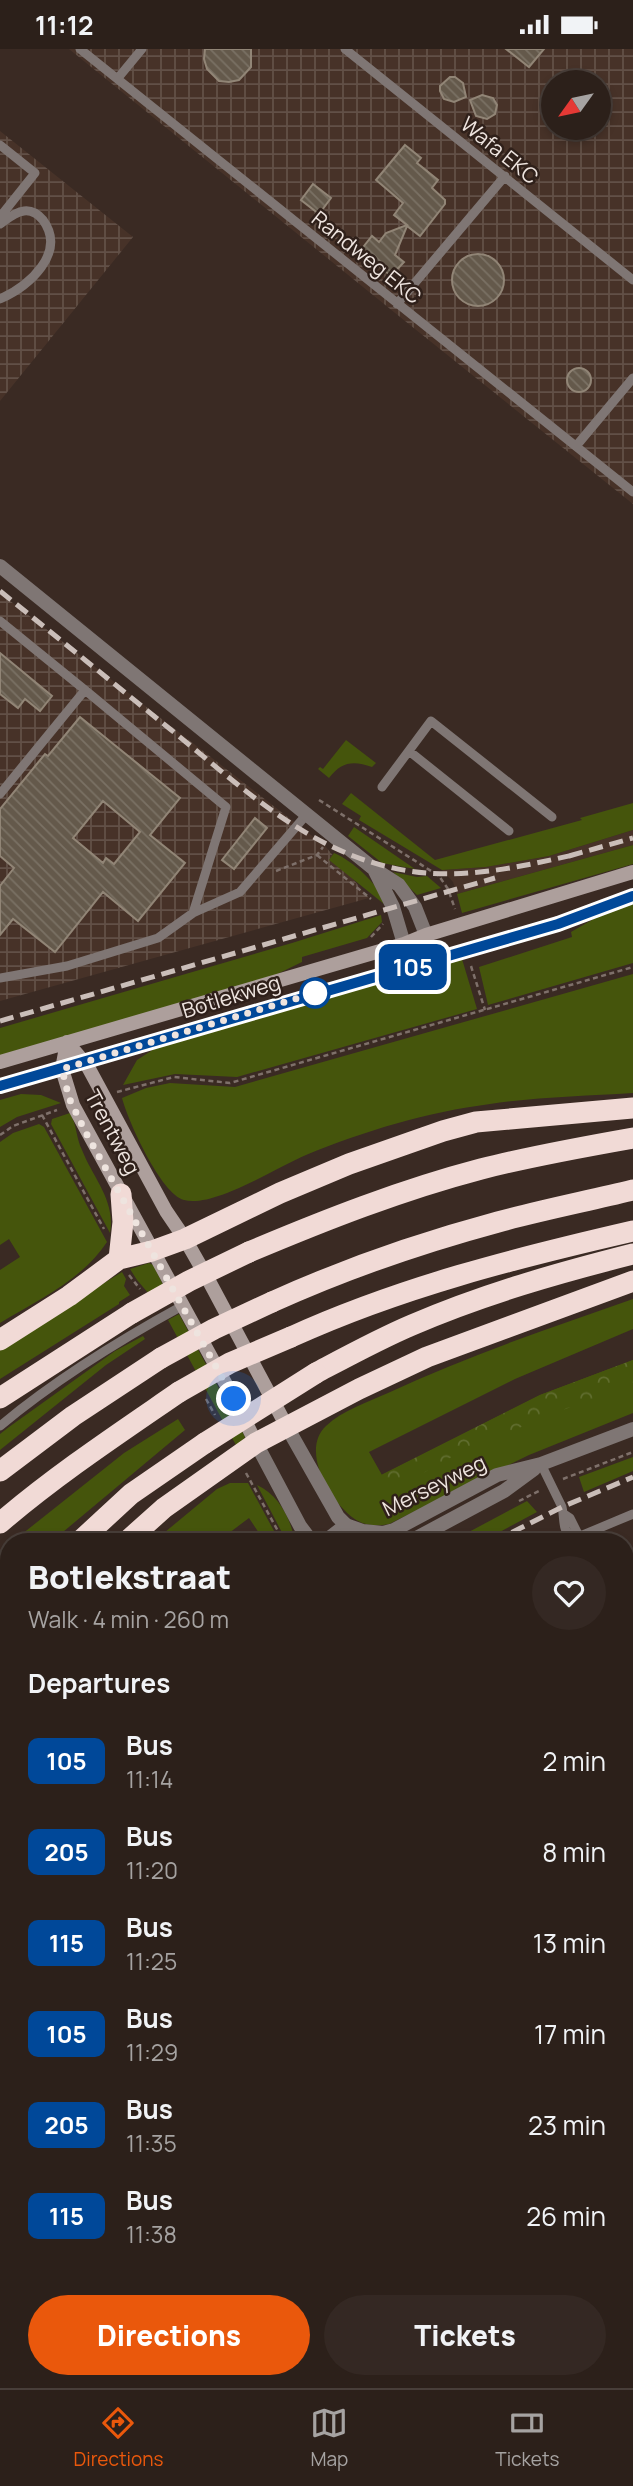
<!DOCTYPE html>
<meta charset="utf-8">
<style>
:root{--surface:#2c201a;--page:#342823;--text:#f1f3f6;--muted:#a6a3a2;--line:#483e39;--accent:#ea580c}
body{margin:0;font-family:Manrope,sans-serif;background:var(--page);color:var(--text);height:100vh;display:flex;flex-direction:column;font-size:26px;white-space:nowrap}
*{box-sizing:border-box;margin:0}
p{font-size:23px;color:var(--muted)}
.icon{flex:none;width:38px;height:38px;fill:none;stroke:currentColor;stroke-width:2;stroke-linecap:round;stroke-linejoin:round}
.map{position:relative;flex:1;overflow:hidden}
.panel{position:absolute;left:0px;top:1484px;width:634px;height:856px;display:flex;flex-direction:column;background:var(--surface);border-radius:28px 28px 0 0;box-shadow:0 4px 10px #0003,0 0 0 2px var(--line)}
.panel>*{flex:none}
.badge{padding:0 14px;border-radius:10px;font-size:24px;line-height:46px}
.needle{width:46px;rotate:237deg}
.buttons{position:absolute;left:541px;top:21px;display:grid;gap:14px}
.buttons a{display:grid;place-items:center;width:70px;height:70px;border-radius:50%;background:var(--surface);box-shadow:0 4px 10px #0003,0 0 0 2px var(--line);font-size:35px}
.you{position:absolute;width:35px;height:35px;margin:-18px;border:5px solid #fff;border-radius:50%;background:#1a73e8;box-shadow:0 0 0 10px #1a73e833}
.map>.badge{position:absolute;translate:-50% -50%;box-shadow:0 0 0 4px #fff}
h2{padding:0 28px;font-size:26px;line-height:63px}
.round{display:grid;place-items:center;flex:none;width:74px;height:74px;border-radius:37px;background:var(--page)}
.headline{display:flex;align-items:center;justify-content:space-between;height:119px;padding:0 28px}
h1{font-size:33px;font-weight:800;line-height:52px}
.cta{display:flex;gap:14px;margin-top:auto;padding:14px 28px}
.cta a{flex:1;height:80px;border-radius:42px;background:var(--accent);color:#fff;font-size:28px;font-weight:800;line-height:80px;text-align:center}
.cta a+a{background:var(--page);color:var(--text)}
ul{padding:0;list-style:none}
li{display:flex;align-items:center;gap:21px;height:91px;padding:0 28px}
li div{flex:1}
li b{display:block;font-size:26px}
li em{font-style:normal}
li .badge{min-width:77px;font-weight:700;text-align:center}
.status{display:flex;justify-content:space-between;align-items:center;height:49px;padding:0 35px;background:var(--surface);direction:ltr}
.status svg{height:19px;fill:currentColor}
.tabs{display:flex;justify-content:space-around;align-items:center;height:98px;border-top:2px solid var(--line);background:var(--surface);font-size:19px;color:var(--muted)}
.tabs a{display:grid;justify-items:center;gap:4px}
.tabs .current{color:var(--accent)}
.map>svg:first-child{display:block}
.built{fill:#473228}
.industrial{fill:url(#industrial-grid);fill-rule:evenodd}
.grass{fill:#45550c}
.forest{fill:url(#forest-crowns)}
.building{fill:url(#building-back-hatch);stroke:#918576;stroke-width:2;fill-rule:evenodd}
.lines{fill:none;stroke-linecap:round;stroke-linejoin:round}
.path{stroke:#7e706a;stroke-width:2.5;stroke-dasharray:5 3.5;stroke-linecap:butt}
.service{stroke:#7f7674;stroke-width:9}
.minor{stroke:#7f7674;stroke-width:14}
.tertiary{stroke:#7f7674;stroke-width:14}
.secondary{stroke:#ad9f9c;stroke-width:14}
.motorway{stroke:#f1dad6;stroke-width:21}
.rail{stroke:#cabeb9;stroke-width:5;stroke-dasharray:14 7;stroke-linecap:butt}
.motorway-bridge{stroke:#f1dad6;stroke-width:21}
.line-casing{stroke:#fff;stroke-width:16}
.line{stroke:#004899;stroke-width:10}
.walk{stroke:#eee4df;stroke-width:7;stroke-dasharray:0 12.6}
.stop-dot{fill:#fff;stroke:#004899;stroke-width:3.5}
.labels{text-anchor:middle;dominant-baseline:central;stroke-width:5;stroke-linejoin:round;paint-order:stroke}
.street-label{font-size:21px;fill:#eee4df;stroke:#2f201a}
</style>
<div class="status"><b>11:12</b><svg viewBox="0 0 49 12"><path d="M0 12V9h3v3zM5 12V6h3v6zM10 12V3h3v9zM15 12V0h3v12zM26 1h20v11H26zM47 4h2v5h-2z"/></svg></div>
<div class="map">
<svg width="633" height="2339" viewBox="0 0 633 2339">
<defs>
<pattern id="industrial-grid" width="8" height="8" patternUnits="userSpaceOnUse" patternTransform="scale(1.75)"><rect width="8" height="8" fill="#473228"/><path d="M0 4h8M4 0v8" fill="none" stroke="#625047"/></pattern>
<pattern id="forest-crowns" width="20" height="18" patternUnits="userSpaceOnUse" patternTransform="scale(1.75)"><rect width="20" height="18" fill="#45550c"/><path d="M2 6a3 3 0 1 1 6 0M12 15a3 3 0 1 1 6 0" fill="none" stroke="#606d2f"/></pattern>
<pattern id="building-back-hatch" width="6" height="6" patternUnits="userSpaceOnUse" patternTransform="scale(1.75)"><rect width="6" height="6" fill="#64594b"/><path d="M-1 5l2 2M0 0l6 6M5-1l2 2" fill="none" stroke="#7a7164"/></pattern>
</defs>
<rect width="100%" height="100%" fill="#3a2a23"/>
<path class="built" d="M 633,781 L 633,796 L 457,845 L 453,833 L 442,821 L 486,818 L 549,807 Z"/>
<path class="industrial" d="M 69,0 L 633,0 L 633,455 L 405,272 ZM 553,33 L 598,33 L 598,79 L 553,79 Z
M 0,82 L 133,188 L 0,352 Z
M 0,544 L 325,797 L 369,849 L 0,952 Z"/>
<path class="grass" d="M 346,691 L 376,714 L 372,718 C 353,711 341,713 329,729 L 318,720 L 320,718 L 323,720 Z
M 351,744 L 435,811 L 582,771 L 580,769 L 633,754 L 633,781 L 549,807 L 486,818 L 442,821 L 359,771 L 361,767 L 342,755 Z
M 354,778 L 415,820 L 382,814 L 348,787 Z
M 633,796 L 633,815 L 462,864 L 457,845 Z
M 334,804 C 355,813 374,833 386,852 L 384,855 L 329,811 Z
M 393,823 L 417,828 L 427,827 L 441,839 L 417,846 Z
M 633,855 L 633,914 L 488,956 L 479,918 L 572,888 L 571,883 L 597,868 Z
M 381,866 L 382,873 L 367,889 L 302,908 L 302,913 L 269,929 L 0,1007 L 0,979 L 292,894 Z
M 462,910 L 477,960 L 237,1028 L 175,1025 L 123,1036 L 137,1011 L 154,1000 Z
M 633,925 L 633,1044 C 585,1047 537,1048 490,1055 C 428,1063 364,1082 306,1106 C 277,1118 214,1159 184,1151 C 161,1145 128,1072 122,1049 L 146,1039 L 170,1034 L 235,1038 Z
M 21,1045 L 41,1046 L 61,1054 L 17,1068 L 0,1078 L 0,1051 Z
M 70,1064 C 77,1076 76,1089 82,1101 C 93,1129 116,1152 110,1184 L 51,1075 L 52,1070 Z
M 39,1075 L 44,1078 L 107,1193 C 82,1231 38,1251 0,1274 L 0,1221 L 20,1208 L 9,1190 L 0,1196 L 0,1093 L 13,1084 Z
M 149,1214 L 153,1216 L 172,1253 L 161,1259 L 137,1231 L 130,1220 Z
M 122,1223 L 126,1230 L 124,1237 L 130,1246 L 119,1253 L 119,1255 L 0,1330 L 0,1298 Z
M 633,1250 L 633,1280 L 515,1330 L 369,1403 L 382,1426 L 540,1346 L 633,1311 L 633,1364 L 529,1406 L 389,1475 C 379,1477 367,1477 358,1472 C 332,1457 299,1402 326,1377 C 343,1361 368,1353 388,1344 C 467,1307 550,1279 633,1250 Z
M 179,1265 L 245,1388 L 237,1398 L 168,1271 Z
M 143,1287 L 145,1290 L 106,1316 L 0,1401 L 0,1385 L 9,1378 L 115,1302 Z
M 178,1370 L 185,1381 L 51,1493 L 12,1493 L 124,1404 Z
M 633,1408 L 633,1422 L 584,1443 L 579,1428 Z
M 230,1434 L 248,1434 L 280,1493 L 265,1493 L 249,1469 L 217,1493 L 153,1493 L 217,1440 Z
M 257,1436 C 279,1446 291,1470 295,1493 L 287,1493 Z
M 527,1452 L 537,1463 L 481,1493 L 450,1493 Z"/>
<path class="forest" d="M 633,1311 L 633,1336 L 557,1363 L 457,1405 L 391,1442 L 381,1426 L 540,1346 Z"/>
<path class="building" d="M 205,0 L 251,0 L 251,18 L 239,31 L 229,33 L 219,32 L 207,20 L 204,10 Z
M 506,0 L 544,0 L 529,18 Z
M 450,28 L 455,28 L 463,34 L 466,48 L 454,53 L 444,50 L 440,42 L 440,37 Z
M 482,46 L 493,49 L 497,56 L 495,65 L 487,70 L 476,67 L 470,51 Z
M 405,96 L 421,109 L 417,114 L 438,131 L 432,139 L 445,151 L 445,155 L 420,187 L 407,177 L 395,206 L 404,213 L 391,227 L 360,202 L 372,187 L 379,193 L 386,184 L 407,176 L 394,166 L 403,154 L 376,131 Z
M 313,135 L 331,149 L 319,165 L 301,151 Z
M452 231a26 26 0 1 1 52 0a26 26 0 1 1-52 0Z
M567 331a12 12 0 1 1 24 0a12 12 0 1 1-24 0Z
M 0,604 L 52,647 L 40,662 L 25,650 L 18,659 L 0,645 Z
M 80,668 L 180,749 L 150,786 L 185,814 L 138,872 L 103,843 L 55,903 L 13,870 L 0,886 L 0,837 L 14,819 L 0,807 L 0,760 L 45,705 L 48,707 ZM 103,752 L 140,783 L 114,815 L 106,809 L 103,814 L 73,789 Z
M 255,769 L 267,779 L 234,820 L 222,811 Z"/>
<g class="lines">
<path class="path" d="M 319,751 L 439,827 L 448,840 L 455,860
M 317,806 L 371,850
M 276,822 L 317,806 L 323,798
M 371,888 L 383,875
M 471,917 L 485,961
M 117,1043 L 174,1028 L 230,1034 L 633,918
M 42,1066 L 104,1180
M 0,1086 L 13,1077 L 57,1061
M 129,1226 L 140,1240
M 206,1350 L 215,1366
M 246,1424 L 284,1493
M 563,1430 L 633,1403
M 519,1452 L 541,1441"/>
<path class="service" d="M 80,0 L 633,443
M 345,0 L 633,231
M 118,29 L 142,0
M 0,96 L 35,124 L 0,168
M 0,175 C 7,170 15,163 24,162 C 32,161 38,165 43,171 C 67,204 29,237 0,250
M 397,255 L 505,127
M 577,396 L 633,329
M 0,572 L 85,641
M 409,702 L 509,782
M 382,738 L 431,672 L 552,768
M 0,745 L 85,641 L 226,758 L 193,864
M 0,929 L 67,917 L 158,889 L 193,864 L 240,843 L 307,765
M 0,1377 C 56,1330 118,1292 182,1257
M 541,1415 L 562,1458 C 565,1470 561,1482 573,1489 L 577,1483 L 570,1469 L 564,1465
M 566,1493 L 633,1465
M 625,1506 L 633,1504
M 625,1642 L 633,1640
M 625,1862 L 633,1859
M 0,1865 L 9,1854
M 625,1898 L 633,1896
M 625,1933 L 633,1930
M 625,1967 L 633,1964
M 0,1976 L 9,1966
M 625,2002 L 633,1999
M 625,2037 L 633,2034
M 625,2071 L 633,2069
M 625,2106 L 633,2104
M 0,2130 L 9,2128
M 625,2141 L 633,2138
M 625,2175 L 633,2172
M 625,2209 L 633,2207
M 625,2245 L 633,2242
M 625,2282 L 633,2279
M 205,2331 L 207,2339
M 228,2331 L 231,2339
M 293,2331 L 295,2339
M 312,2336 L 328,2331
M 431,2339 L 458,2331"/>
<path class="minor" d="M 0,517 L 374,820 L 399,836 L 415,858 L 426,886 L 423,915
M 375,822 L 393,858 L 404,895 L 423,915
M 324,1493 L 346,1476"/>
<path class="tertiary" d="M 287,1378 L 338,1468 L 346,1476 L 363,1482 L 383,1484 L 394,1481 L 497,1426 L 541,1415 L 633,1380
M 256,1394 L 300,1477 L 312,1493
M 409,1493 L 504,1442 L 534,1420"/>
<path class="secondary" d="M 67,993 L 62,1020 L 73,1056 L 234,1350 L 256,1394
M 67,993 L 88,1018 L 166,1162 L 185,1190 L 209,1232 L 287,1378
M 0,1013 L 404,895 L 426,886 L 633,823
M 0,1037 L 557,875 L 633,847"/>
<path class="motorway" d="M 249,1203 C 325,1171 401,1141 481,1120 C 531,1107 582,1098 633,1089
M 119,1210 L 123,1173 L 121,1145
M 272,1253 C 345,1220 420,1194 498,1173 C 542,1161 588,1152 633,1141
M 291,1288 C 401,1238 516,1209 633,1182
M 0,1291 L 69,1247 L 119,1210 L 152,1202 L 185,1190 L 280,1144 L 349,1115 L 443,1082 L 476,1073 L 633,1059
M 316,1324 C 348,1307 379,1290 412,1276 C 484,1245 558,1224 633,1205
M 0,1349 L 132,1264
M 0,1422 L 73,1367 L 161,1309
M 0,1474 C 56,1426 118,1385 179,1343
M 79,1493 L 131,1445 L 205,1394
M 126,1493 L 164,1459 L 256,1394 L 359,1340 L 427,1308 L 633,1232
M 0,1572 L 9,1563
M 0,1619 L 9,1610"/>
<path class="rail" d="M 0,542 C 57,588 113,634 170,680 C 243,739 312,807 409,822 C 466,831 523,817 578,805
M 569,807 L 633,789
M 0,972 L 495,829
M 493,1493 L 562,1458 L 633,1428
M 0,1928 L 9,1915"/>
<path class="motorway-bridge" d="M 132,1264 L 189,1232 L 249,1203
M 161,1309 L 214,1280 L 272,1253
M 179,1343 L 230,1314 L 291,1288
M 205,1394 L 316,1324"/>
</g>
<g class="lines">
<g class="line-casing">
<path id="line" d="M 0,1037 L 558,875 L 633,847"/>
</g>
<use href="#line" class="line"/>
<path class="walk" d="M 234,1350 L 86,1084 L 69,1049 L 62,1020 L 315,944"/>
</g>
<circle class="stop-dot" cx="315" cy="944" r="14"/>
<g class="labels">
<g class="street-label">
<text transform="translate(500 101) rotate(39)">Wafa EKC</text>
<text transform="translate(367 208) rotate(39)">Randweg EKC</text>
<text transform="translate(231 947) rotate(-17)">Botlekweg</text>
<text transform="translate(113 1083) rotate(62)">Trentweg</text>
<text transform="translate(434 1436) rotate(-26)">Merseyweg</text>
</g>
</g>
</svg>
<div class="buttons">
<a><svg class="needle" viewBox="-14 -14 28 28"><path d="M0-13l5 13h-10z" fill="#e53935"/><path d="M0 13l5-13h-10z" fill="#a6a3a2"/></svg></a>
</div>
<div class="you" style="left:234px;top:1350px"></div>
<b class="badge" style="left:413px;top:918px;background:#004899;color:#fff">105</b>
<section class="panel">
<div class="headline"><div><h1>Botlekstraat</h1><p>Walk · 4 min · 260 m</p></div><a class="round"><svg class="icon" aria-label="heart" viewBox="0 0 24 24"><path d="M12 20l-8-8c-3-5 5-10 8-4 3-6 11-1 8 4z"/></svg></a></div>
<h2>Departures</h2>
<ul>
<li><span class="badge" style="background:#004899;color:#fff">105</span><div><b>Bus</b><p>11:14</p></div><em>2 min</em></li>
<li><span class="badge" style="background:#004899;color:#fff">205</span><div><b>Bus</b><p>11:20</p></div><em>8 min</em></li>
<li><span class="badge" style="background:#004899;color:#fff">115</span><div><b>Bus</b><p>11:25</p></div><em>13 min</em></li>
<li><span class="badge" style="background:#004899;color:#fff">105</span><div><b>Bus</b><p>11:29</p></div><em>17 min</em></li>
<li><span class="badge" style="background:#004899;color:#fff">205</span><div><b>Bus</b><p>11:35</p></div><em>23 min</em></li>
<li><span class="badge" style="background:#004899;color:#fff">115</span><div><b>Bus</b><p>11:38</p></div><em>26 min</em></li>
</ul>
<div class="cta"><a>Directions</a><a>Tickets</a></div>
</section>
</div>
<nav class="tabs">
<a class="current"><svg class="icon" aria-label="directions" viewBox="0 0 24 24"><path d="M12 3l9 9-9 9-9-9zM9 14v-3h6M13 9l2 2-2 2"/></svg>Directions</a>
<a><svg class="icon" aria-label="map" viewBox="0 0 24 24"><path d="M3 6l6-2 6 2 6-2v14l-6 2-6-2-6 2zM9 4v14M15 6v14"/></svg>Map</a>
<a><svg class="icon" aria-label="tickets" viewBox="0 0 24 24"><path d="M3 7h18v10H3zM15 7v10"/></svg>Tickets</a>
</nav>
